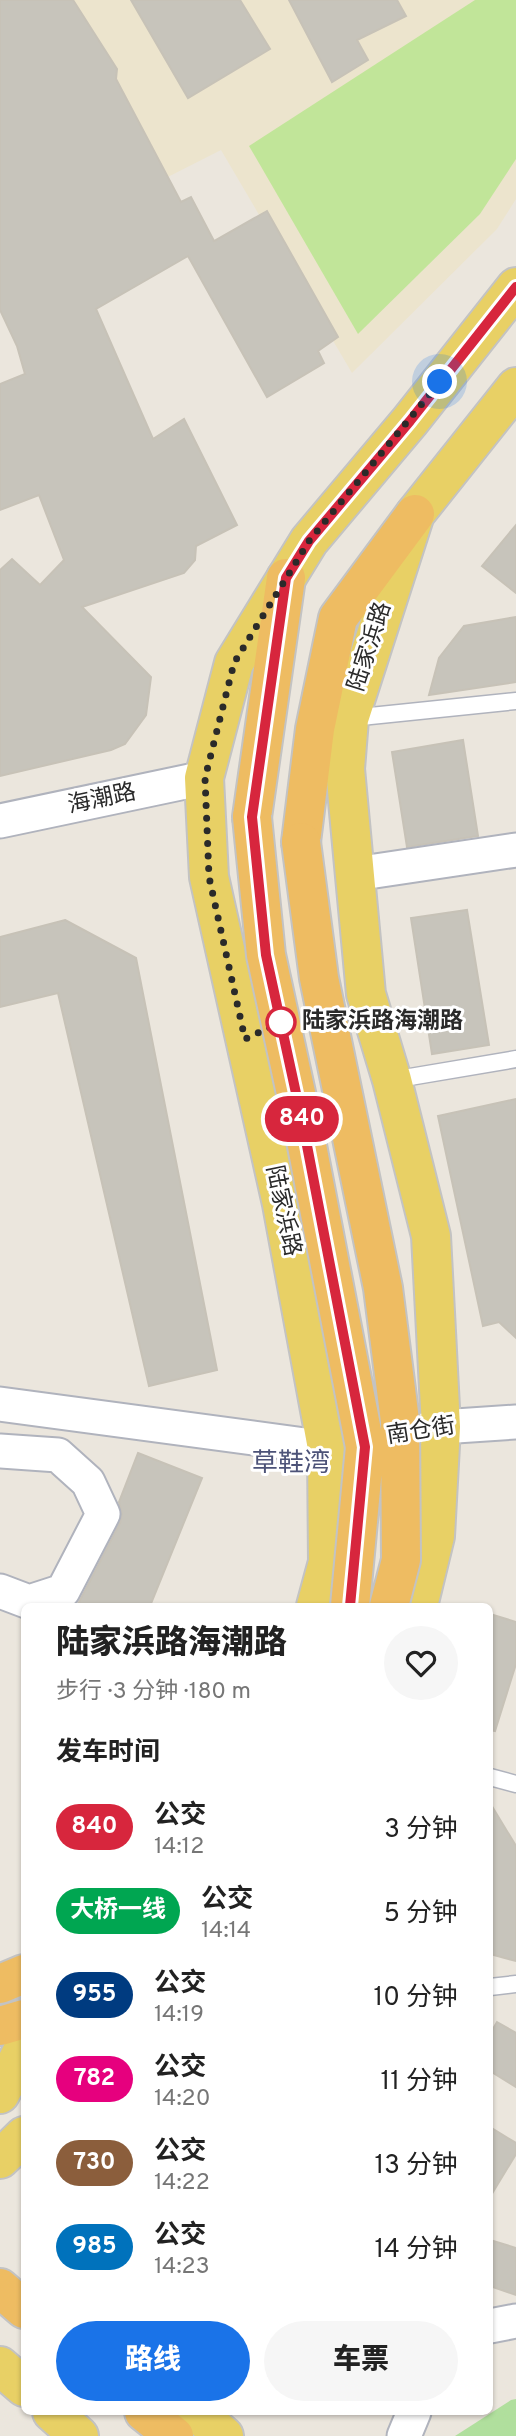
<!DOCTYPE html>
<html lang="zh">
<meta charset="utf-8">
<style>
:root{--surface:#fff;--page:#f6f6f6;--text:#222;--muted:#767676;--accent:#1a73e8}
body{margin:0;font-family:Overpass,"Noto Sans SC",sans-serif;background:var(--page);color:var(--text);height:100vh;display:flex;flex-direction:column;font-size:26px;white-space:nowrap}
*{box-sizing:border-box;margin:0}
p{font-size:23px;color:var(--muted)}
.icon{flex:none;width:38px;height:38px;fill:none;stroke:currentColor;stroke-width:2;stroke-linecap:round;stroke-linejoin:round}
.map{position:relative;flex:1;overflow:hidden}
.side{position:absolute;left:21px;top:1603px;width:472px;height:812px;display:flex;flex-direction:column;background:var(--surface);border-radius:10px;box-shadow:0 2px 5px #0004}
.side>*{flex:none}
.badge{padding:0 14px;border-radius:23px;font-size:24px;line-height:46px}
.you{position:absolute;width:35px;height:35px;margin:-18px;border:5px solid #fff;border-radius:50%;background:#1a73e8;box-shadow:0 0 0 10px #1a73e833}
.map>.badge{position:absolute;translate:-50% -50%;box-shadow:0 0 0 4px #fff}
h2{padding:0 35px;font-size:26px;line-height:63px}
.round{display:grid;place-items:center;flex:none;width:74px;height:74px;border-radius:37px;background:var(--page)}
.overview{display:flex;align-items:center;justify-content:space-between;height:119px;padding:0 35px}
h1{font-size:33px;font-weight:800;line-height:52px}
.cta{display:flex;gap:14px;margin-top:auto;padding:14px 35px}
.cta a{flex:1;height:80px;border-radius:42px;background:var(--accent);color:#fff;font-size:28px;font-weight:800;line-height:80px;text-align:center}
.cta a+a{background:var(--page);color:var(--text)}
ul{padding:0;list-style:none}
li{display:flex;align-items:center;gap:21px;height:84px;padding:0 35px}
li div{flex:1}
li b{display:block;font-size:26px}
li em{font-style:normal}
li .badge{min-width:77px;font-weight:700;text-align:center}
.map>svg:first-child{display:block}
.education{fill:#ece4cd}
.green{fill:#b0df9d}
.pitch{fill:#c1e599}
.building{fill:#c7c4bb;stroke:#c7c2b7;stroke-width:2}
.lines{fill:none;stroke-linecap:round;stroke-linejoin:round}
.service-casing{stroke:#b0b3bd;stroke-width:19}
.minor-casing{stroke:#b0b3bd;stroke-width:37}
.primary-casing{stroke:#c3c3c3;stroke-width:42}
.trunk-casing{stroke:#c3c3c3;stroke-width:42}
.service{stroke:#fff;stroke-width:16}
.minor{stroke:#fff;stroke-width:33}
.primary{stroke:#e8d065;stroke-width:38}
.trunk{stroke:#eebc62;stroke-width:38}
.trunk-bridge-casing{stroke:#c3c3c3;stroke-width:42;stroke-linecap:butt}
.trunk-bridge{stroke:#eebc62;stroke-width:38}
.line-casing{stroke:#fff;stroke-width:16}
.line{stroke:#d7263d;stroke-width:10}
.walk{stroke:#2a2a2a;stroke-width:7;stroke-dasharray:0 12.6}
.stop-dot{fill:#fff;stroke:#d7263d;stroke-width:3.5}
.labels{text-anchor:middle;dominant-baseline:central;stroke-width:6;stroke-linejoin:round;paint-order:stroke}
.street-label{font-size:23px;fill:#2a2a2a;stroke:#fff}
.stop-label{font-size:23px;font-weight:bold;fill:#2a2a2a;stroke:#fff;text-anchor:start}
.quarter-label{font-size:26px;fill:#4d5378;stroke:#fff}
</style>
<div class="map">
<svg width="516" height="2436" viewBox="0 0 516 2436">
<rect width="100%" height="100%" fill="#ebe6dd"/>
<path class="education" d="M 0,0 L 516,0 L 516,199 L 497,229 L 352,373 L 221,150 L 18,253 L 0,146 Z"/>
<path class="green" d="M 516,2399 L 516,2436 L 455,2436 L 511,2400 Z"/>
<path class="pitch" d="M 475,0 L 516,0 L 516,159 L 480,214 L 358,334 L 249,146 Z"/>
<path class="building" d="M 0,0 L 73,0 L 117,69 L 116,79 L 181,202 L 191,197 L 214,241 L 267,211 L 338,337 L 318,351 L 324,363 L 267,397 L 188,256 L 96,309 L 153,439 L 184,419 L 237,525 L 196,546 L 195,560 L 184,573 L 82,607 L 151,677 L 146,715 L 125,744 L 111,750 L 0,776 L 0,570 L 12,559 L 40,585 L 64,560 L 39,495 L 0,510 L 0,384 L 25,374 L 17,346 L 0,310 Z
M 131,0 L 240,0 L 270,49 L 188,98 Z
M 289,0 L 397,0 L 406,16 L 357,40 L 368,60 L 332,82 Z
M 516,525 L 516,593 L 482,566 Z
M 516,617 L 516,682 L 429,695 L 439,658 L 464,626 Z
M 463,740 L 478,836 L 407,847 L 392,752 Z
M 467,910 L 489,1045 L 432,1054 L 411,918 Z
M 65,920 L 136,958 L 217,1370 L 149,1386 L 58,993 L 0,1007 L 0,937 Z
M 516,1099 L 516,1338 L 499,1322 L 483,1326 L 438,1116 Z
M 138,1453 L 202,1478 L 150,1606 L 77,1606 L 120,1523 L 122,1514 L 119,1502 Z
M 490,1614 L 516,1622 L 516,1664 L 495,1731 L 490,1730 Z
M 490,1803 L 516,1846 L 516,1961 L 490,1954 Z
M 497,2022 L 516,2033 L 516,2087 L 490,2071 L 490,2034 Z
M 490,2127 L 516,2143 L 516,2154 L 490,2197 Z
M 490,2240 L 516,2248 L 516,2295 L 490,2286 Z"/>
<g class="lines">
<g class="service-casing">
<path id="service" d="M 351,718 L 516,701
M 392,1080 L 516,1059
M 490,1777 L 516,1784
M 490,1987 L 516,1984"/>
</g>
<g class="minor-casing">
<path id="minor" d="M 0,821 L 204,778
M 355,874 L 516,850
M 0,1404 L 327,1448 L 351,1443
M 418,1431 L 441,1427 L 516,1422
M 0,1451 L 58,1455 L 88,1482 L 103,1514 L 63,1591 L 29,1602 L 0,1591
M 490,2326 L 516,2321
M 404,2436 L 414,2412"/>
</g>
<g class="primary-casing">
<path id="primary" d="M 316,1606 L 328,1562 L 327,1448 L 282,1204 L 209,877 L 204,778 L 234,663 L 309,541 L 410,421 L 516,287
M 418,1606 L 435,1536 L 441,1427 L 431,1236 L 392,1080 L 366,994 L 345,769 L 349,719 L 415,514 L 516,387
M 0,2094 L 24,2048
M 0,2159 L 24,2136
M 0,2366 L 24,2387
M 52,2412 L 79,2436
M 196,2412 L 224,2436"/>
</g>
<g class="trunk-casing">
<path id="trunk" d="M 252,817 L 286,578
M 301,842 L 315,729 L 338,618 L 415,514
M 0,1984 L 24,1974
M 0,2026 L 24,2019
M 0,2288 L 24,2309
M 144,2412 L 174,2436"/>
</g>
<use href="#service" class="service"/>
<use href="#minor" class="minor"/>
<use href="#primary" class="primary"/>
<use href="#trunk" class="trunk"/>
<g class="trunk-bridge-casing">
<path id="trunk-bridge" d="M 252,817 L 266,955 L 304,1130 L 365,1447 L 350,1606
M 301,842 L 319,978 L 383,1288 L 400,1421 L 401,1560 L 389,1606"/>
</g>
<use href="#trunk-bridge" class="trunk-bridge"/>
</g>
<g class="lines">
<g class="line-casing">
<path id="line" d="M 350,1606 L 365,1447 L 304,1130 L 266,955 L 252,817 L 286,578 L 309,541 L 410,421 L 516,287"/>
</g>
<use href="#line" class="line"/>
<path class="walk" d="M 281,1022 L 245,1039 L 209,877 L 205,778 L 234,663 L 309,541 L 440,382"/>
</g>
<circle class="stop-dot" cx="281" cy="1022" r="14"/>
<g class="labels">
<g class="street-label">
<text transform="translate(371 647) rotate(-72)">陆家浜路</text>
<text transform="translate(102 800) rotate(-12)">海潮路</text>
<text transform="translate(282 1211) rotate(78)">陆家浜路</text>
<text transform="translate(421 1432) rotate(-9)">南仓街</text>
</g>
<g class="stop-label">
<text x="302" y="1022">陆家浜路海潮路</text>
</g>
<g class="quarter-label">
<text x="291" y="1464">草鞋湾</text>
</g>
</g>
</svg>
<div class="you" style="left:440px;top:382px"></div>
<b class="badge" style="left:302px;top:1119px;background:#d7263d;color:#fff">840</b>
<section class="side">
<div class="overview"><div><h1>陆家浜路海潮路</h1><p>步行 · 3 分钟 · 180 m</p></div><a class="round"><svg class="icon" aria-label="heart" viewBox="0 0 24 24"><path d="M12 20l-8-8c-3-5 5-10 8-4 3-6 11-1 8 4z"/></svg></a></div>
<h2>发车时间</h2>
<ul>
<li><span class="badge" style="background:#d7263d;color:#fff">840</span><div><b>公交</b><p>14:12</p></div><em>3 分钟</em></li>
<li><span class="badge" style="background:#00a651;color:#fff">大桥一线</span><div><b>公交</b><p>14:14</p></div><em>5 分钟</em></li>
<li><span class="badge" style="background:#003b80;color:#fff">955</span><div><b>公交</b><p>14:19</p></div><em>10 分钟</em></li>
<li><span class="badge" style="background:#e6007e;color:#fff">782</span><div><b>公交</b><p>14:20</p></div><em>11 分钟</em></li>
<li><span class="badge" style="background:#8b5e3c;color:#fff">730</span><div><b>公交</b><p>14:22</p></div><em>13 分钟</em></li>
<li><span class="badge" style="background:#0072bc;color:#fff">985</span><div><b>公交</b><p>14:23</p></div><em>14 分钟</em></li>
</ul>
<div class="cta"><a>路线</a><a>车票</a></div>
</section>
</div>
